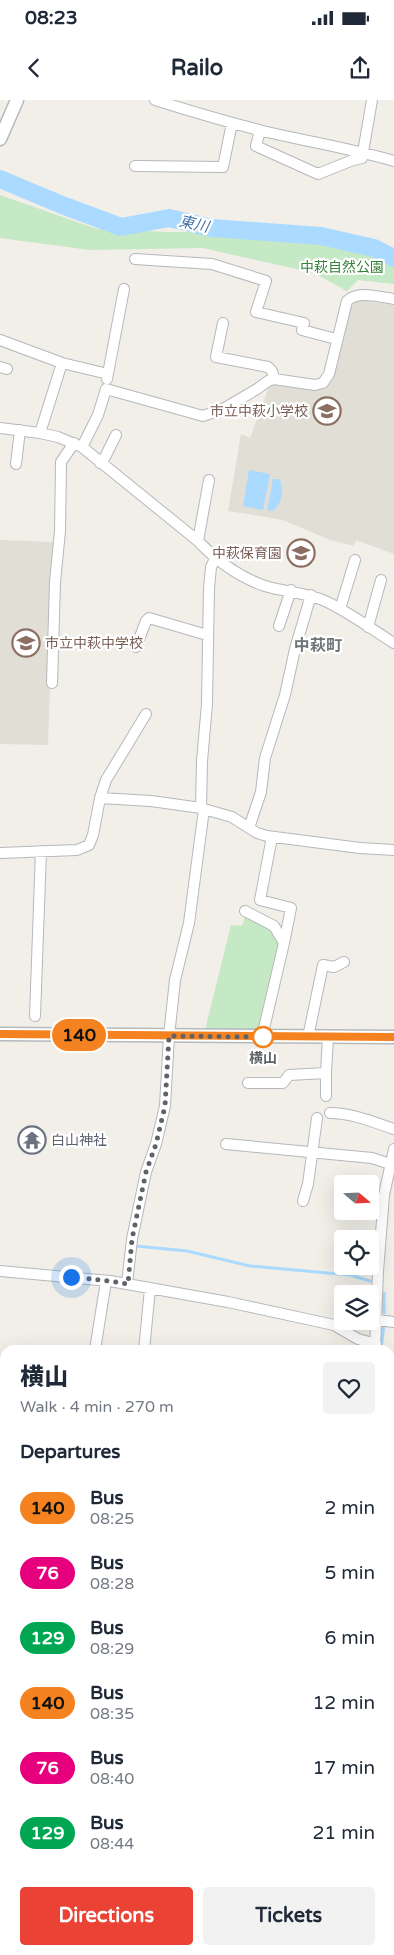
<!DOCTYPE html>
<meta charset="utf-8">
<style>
:root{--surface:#fff;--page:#f2f2f3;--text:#1f2937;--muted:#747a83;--accent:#ea4335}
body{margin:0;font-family:"Varela Round","Noto Sans JP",sans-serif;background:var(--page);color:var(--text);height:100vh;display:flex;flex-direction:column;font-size:19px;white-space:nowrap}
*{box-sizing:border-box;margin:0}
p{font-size:16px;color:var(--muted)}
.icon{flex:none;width:28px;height:28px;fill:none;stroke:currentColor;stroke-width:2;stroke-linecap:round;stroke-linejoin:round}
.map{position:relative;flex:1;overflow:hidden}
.drawer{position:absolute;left:0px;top:1245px;width:395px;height:610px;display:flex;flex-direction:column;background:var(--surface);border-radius:15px 15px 0 0;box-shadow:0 5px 20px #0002}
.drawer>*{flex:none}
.badge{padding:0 10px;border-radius:16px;font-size:18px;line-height:32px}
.needle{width:32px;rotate:109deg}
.buttons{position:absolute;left:334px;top:1075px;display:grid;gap:10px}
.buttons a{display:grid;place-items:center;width:45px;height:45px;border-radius:5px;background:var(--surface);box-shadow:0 5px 20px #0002;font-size:25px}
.you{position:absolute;width:25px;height:25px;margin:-12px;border:4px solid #fff;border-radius:50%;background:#1a73e8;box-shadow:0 0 0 8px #1a73e833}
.map>.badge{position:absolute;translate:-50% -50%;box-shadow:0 0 0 2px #fff}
h2{padding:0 20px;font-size:19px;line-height:45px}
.round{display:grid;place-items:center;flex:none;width:52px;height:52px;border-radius:5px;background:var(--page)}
.summary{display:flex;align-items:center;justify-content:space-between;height:85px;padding:0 20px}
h1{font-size:24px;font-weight:800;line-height:38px}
.primary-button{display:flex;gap:10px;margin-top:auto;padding:10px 20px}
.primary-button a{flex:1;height:58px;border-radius:5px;background:var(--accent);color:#fff;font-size:20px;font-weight:800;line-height:58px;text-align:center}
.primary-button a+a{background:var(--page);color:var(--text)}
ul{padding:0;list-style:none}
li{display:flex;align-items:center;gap:15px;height:65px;padding:0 20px}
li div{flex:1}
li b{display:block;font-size:19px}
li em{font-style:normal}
li .badge{min-width:55px;font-weight:700;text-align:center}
.status{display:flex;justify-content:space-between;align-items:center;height:35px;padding:0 25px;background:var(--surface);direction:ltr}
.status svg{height:14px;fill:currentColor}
header{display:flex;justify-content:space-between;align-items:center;height:65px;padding:0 20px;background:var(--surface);font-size:22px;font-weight:800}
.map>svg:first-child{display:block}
.education{fill:#e1ded6}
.green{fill:#c5e8c5}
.water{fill:#aadaff}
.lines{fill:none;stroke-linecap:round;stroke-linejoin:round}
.stream{stroke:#aadaff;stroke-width:3}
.river{stroke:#aadaff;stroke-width:18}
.minor-casing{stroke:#b5b8bc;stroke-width:12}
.tertiary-casing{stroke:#b5b8bc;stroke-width:15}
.minor{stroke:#fff;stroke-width:10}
.tertiary{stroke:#fff;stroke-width:12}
.line-casing{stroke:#fff;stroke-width:11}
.line{stroke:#f58220;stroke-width:8}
.walk{stroke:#5f6368;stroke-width:5;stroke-dasharray:0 9}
.stop-dot{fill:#fff;stroke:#f58220;stroke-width:2.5}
.labels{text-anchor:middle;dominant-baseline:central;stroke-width:4.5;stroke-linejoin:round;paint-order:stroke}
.park-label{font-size:14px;fill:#348238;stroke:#fff}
.education-label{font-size:14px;fill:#785e54;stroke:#fff;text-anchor:end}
.stop-label{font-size:14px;font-weight:bold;fill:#5f6368;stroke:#fff}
.worship-label{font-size:14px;fill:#5b616d;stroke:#fff;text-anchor:start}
.water-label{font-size:15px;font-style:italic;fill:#4174aa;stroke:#fff}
.quarter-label{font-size:16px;font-weight:bold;fill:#70757a;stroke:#fff}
</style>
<div class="status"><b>08:23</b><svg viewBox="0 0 49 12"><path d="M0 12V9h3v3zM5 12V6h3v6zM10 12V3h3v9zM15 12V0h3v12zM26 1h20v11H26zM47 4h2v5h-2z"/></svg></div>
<header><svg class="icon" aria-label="back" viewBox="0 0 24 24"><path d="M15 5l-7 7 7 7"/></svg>Railo<svg class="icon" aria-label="share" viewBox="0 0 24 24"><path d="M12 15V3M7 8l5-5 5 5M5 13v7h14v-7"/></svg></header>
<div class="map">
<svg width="394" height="1855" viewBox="0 0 394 1855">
<rect width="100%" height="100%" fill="#f1efe8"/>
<path class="education" d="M 359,200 L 394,205 L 394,454 L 356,440 L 354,446 L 330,440 L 283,420 L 228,411 L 241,334 L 250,338 L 270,284 L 320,288 L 349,206 Z
M 0,440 L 55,442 L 48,645 L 0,644 Z"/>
<path class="green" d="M 0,95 L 97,129 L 168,132 L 237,132 L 321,143 L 371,154 L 394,166 L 394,184 L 358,180 L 347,191 L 314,173 L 203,148 L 90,150 L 0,138 Z
M 245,816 L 272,829 L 280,842 L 258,932 L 205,930 L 231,825 L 242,826 Z"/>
<path class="water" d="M 249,370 L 270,374 L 263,410 L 243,406 Z
M 273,379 L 280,379 C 284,393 283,401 273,411 L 267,410 Z"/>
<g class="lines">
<path class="stream" d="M 136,1146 L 187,1151 L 250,1166 L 350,1175 L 370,1181
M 384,1213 L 384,1193
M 381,1250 L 384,1223
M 390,1308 L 394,1309"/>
<path class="river" d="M 0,79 L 62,105 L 121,127 L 169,118 L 212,128 L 321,136 L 374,148 L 394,158"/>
<g class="minor-casing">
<path id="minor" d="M 155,0 C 190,11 224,21 259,30 C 304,41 349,48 394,61
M 260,30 L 256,46 L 318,74 L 353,60 L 362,58 L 372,0
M 135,66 L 223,67 L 232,23
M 135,159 L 212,164 L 266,181 L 256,212 L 304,223 L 302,230 L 336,239
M 223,223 L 216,257 L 268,267 L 272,271 L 274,279
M 0,240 L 62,263 L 108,274
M 0,267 L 7,269
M 107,279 L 124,189
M 0,328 L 40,333 L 58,337 L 82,347 L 198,441 C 216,460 239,477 265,486 C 284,492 305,492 325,501 C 349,512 371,529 394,543
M 40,333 L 62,263
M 82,347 L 98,315 L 106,289 L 203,316 L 223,309 L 257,289 L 268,281 L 274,279 L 315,285 L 323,283 L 329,274 L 347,201 C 358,190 379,197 394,199
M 100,363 L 105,357 L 116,335
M 16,364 L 20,330
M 198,441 L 209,380
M 340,509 L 355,460
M 279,526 L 291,490
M 368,527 L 381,480
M 136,547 L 146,521 L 149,518 L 207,535
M 52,583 L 55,482 L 60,431 L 61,362 L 74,343
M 146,614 L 106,680 L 100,698 L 151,701 L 201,708
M 204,709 L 232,717 L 257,733 L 267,736 L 360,748 L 394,750
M 249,728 L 261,692 L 265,658 L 285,595 L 295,549 L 311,495
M 272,737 L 260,800 L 291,808 L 284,843
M 0,753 L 77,750 L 89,745 L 93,735 L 100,698
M 245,811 L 274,826 L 284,843 L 262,937
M 35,916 L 41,751
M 308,937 L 323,865 L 334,867 L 344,862
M 326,973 L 326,996
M 248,983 L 283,983 L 289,975 L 326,973 L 328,937
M 330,1013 C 352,1013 373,1022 394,1029
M 226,1044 L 372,1058 L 390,1064
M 303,1101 L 308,1084 L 317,1018
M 0,1171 L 110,1181 L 228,1202 L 334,1225 L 358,1239 L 376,1244
M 127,1184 L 132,1139 L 146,1072 L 156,1044 L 165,1006 L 169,936 L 175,880 L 189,823 L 204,709 L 201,708 L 202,661 L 207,604 L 209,488 L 211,467 L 215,459
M 377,1220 L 394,1222
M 375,1249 L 378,1171 L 384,1095 L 394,1049
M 95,1250 L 106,1181
M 144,1250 L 150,1189
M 390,1361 L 394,1362
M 0,1364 L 5,1365
M 0,1540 L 5,1537
M 390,1541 L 394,1540
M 0,1695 L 5,1695
M 0,1819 L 5,1820
M 21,1855 L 22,1850
M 303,1855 L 303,1850"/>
</g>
<g class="tertiary-casing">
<path id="tertiary" d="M 0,39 L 17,0
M 0,934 L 394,937"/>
</g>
<use href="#minor" class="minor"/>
<use href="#tertiary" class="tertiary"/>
</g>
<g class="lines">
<g class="line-casing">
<path id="line" d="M 0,934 L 394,937"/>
</g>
<use href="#line" class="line"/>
<path class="walk" d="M 71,1177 L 110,1181 L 128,1184 L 132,1139 L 146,1072 L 156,1044 L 165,1006 L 169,936 L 263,937"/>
</g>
<defs>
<g id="school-ring" transform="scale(1.4375)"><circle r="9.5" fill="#fff" stroke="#8d6e63" stroke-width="1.5"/><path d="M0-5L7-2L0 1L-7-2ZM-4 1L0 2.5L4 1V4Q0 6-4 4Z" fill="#8d6e63"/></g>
<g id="temple-ring" transform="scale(1.4375)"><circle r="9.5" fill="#fff" stroke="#6b7280" stroke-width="1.5"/><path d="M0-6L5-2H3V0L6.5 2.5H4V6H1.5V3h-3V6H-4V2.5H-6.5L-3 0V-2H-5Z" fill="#6b7280"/></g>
</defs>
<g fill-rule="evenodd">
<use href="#school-ring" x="327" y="311"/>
<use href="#school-ring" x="301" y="453"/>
<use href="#school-ring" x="26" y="543"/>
<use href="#temple-ring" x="32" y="1040"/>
</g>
<circle class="stop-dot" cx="263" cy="937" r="10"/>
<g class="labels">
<g class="park-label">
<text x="342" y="167">中萩自然公園</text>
</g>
<g class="education-label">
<text x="308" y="311">市立中萩小学校</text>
<text x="282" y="453">中萩保育園</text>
<text x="45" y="543" text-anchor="start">市立中萩中学校</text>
</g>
<g class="stop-label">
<text x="263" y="958">横山</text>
</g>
<g class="worship-label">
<text x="51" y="1040">白山神社</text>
</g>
<g class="water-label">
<text transform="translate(194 124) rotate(12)">東川</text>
</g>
<g class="quarter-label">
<text x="318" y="546">中萩町</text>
</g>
</g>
</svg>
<div class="buttons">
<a><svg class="needle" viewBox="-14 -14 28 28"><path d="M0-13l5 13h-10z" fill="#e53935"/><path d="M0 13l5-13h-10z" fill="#747a83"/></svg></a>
<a><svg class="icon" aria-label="locate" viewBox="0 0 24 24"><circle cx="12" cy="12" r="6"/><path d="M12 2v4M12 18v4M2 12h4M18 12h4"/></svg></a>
<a><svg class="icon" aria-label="layers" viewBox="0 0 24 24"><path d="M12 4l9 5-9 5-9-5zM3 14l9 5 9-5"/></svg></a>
</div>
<div class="you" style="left:71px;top:1177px"></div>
<b class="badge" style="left:79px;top:935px;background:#f58220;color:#111">140</b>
<section class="drawer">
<div class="summary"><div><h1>横山</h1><p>Walk · 4 min · 270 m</p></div><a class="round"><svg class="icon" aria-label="heart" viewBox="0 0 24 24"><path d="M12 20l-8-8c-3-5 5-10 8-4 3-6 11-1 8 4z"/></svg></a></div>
<h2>Departures</h2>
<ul>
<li><span class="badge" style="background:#f58220;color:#111">140</span><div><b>Bus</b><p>08:25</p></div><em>2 min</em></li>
<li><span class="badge" style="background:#e6007e;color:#fff">76</span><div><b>Bus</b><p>08:28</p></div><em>5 min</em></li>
<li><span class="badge" style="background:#00a651;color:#fff">129</span><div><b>Bus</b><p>08:29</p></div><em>6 min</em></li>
<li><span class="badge" style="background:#f58220;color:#111">140</span><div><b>Bus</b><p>08:35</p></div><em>12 min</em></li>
<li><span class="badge" style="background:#e6007e;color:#fff">76</span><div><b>Bus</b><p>08:40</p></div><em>17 min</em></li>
<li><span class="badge" style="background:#00a651;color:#fff">129</span><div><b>Bus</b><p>08:44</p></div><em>21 min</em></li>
</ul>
<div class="primary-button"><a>Directions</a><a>Tickets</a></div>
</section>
</div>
